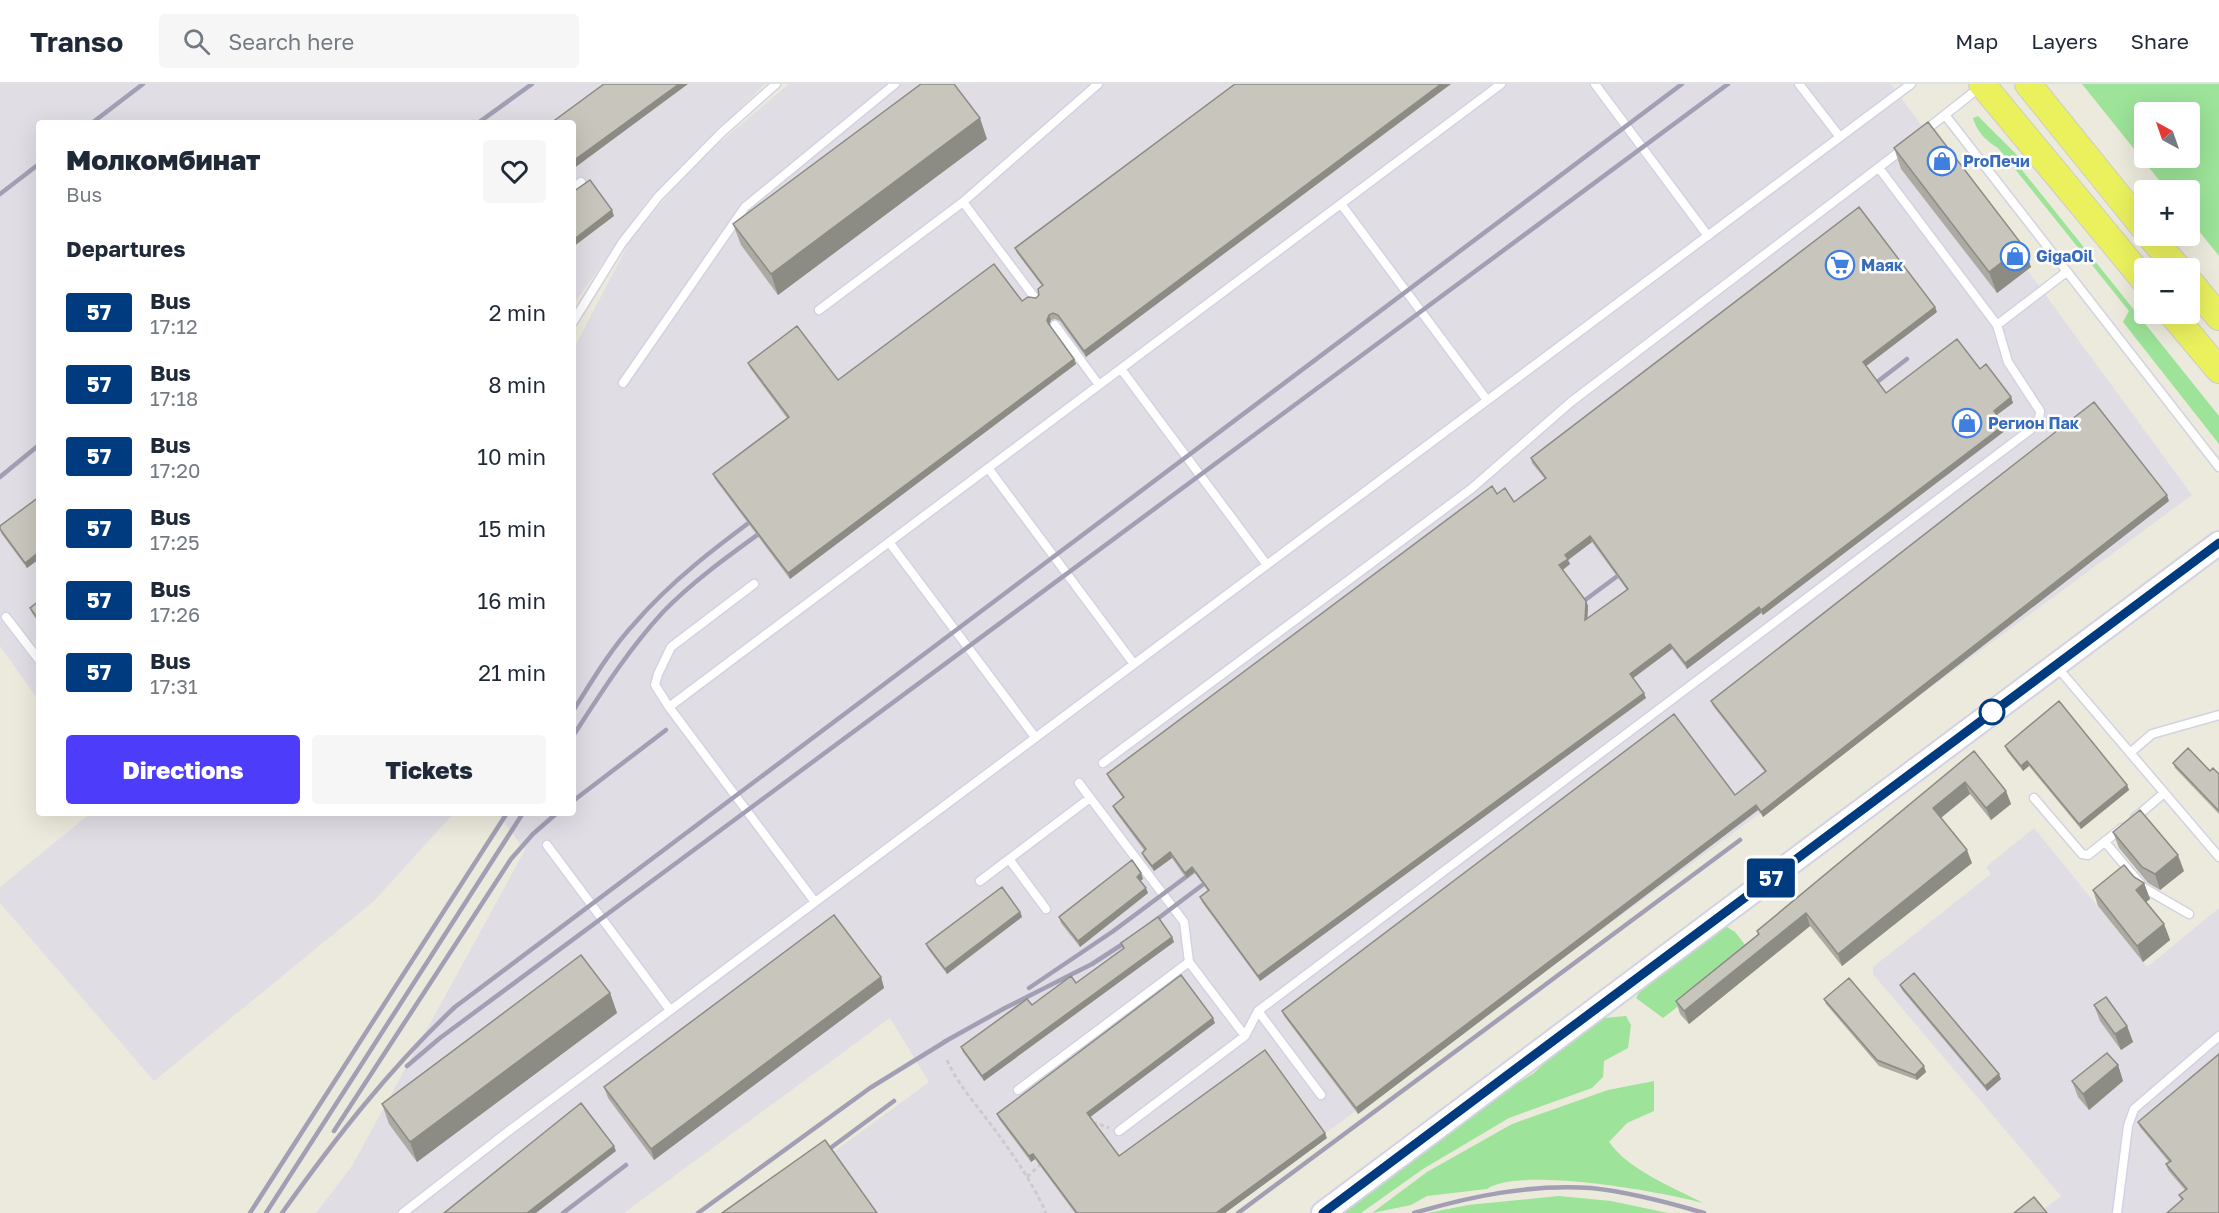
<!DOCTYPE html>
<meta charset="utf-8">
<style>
:root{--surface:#fff;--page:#f6f6f7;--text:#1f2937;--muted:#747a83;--line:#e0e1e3;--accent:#4d3cfa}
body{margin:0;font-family:"Golos Text",sans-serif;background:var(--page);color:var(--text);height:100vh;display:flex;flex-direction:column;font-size:22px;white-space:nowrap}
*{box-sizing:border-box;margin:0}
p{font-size:20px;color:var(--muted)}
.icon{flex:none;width:33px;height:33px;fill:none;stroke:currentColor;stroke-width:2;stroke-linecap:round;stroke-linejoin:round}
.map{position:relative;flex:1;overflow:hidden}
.sheet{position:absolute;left:36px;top:36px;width:540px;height:696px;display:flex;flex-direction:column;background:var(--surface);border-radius:6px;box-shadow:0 6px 24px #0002}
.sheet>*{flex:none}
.badge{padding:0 12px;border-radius:4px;font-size:21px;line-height:39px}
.needle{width:39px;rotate:320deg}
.tools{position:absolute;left:2134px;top:18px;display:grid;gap:12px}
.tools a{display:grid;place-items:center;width:66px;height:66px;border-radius:6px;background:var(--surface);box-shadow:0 6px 24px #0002;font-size:30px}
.map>.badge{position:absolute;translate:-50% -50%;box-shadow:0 0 0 3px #fff}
h2{padding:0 30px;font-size:22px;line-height:54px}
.round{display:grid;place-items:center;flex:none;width:63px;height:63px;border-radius:6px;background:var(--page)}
.headline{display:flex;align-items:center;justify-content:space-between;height:102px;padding:0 30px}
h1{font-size:28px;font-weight:800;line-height:45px}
.button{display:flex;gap:12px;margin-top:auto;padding:12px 30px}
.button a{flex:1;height:69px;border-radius:6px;background:var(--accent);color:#fff;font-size:24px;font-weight:800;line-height:69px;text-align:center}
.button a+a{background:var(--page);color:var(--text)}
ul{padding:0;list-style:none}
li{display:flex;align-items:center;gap:18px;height:72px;padding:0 30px}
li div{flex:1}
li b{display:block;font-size:22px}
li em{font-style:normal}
li .badge{min-width:66px;font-weight:700;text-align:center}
header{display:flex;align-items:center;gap:36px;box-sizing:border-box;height:84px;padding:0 30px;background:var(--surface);border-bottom:2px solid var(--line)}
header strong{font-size:28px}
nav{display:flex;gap:33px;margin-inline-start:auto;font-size:21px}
.search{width:420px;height:54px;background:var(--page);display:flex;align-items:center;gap:15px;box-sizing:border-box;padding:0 21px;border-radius:6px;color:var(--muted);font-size:22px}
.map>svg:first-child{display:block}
.industrial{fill:#e1dde5}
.green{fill:#9de399;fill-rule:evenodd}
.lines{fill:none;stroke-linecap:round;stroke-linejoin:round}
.service-casing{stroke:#d3d2e3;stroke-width:11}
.secondary-casing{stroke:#d3d2e3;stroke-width:26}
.primary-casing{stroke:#ccc;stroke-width:28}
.path{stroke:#ccc;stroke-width:3;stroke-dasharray:4.5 3;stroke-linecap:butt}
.service{stroke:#fff;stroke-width:8}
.secondary{stroke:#fff;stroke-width:22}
.primary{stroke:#eaf15d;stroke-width:26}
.rail{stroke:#a29fb5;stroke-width:4.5}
.wall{fill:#acaaa2;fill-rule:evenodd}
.shaded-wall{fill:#8c8b84}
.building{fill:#c8c6bc;stroke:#8c8b84;stroke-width:1.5;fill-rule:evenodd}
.line-casing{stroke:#fff;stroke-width:14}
.line{stroke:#003b80;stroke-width:9}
.stop-dot{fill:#fff;stroke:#003b80;stroke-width:3}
.labels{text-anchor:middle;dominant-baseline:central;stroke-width:5;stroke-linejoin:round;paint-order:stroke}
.shop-label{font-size:16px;font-weight:bold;fill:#366cbe;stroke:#fff;text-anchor:start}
</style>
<header>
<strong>Transo</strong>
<div class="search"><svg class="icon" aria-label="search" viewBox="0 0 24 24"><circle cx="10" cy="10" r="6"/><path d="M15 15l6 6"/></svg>Search here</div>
<nav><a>Map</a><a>Layers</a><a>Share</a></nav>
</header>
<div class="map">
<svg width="2219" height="1129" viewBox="0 0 2219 1129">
<rect width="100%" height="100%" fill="#eceadc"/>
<path class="industrial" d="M 0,0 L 765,0 L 647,117 L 573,221 L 573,39 L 39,39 L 39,617 L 0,562 Z
M 789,0 L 1891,0 L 2192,411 L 1217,1129 L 750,1129 L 929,998 L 890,934 L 624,1129 L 316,1129 L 352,1082 L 525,766 L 497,729 L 573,729 L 573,266 L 630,157 L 693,81 Z
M 91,729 L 454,729 L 374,817 L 154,997 L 0,819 L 0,803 Z
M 2034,744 L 2147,883 L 2219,824 L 2219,1129 L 2039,1129 L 2061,1112 L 1873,890 L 1873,883 L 1991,790 L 1986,783 Z"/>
<path class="green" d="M 2082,0 L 2219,0 L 2219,172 L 2190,136 L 2190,106 L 2167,106 ZM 2145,28 L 2190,28 L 2190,74 L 2145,74 Z
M 1978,32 L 2019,73 L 2022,86 L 2219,332 L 2219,360 L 2123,238 L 2129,227 L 1998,64 C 1986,57 1977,48 1973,34 Z
M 1727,843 L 1735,848 L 1750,867 L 1663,934 L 1636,914 L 1642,904 Z
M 1626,932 L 1631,941 L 1628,964 L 1604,977 L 1603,993 L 1592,1004 L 1509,1034 L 1423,1085 L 1361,1129 L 1341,1129 L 1473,1028 L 1534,989 L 1559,965 L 1604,934 Z
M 1654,997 L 1654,1027 L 1627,1039 L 1609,1058 C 1630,1087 1671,1102 1703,1119 C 1662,1108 1521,1082 1487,1105 L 1427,1112 L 1411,1121 L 1372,1129 L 1427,1088 L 1512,1040 L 1608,1006 Z
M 1559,1112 L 1611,1117 L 1668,1129 L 1428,1129 L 1468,1121 Z"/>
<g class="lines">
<g class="service-casing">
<path id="service" d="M 1595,0 L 1708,152
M 1799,0 L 1840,53
M 1945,31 L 2219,383
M 1922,49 L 1980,3
M 573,104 L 581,98
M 963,118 L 1035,214
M 1341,120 L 1487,316
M 819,226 L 963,118 L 1098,0
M 573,238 L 622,159 L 658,113 L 721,49 L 776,0
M 1055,241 L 1099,301
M 1997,241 L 2065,189
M 1121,285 L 1267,481
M 623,299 L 745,123 L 895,0
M 988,384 L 1134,580
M 889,458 L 1035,653
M 6,533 L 39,576
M 2057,583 L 2219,773
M 669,623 L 655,601 L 658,590 L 671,563 L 754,500
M 2130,669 L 2152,650 L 2219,631
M 1103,679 L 1471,405 L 1571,318 L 1903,65
M 1079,699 L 1184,838 L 1189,878 L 1245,952
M 2034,714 L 2082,770 L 2088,771 L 2122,744
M 2135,734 L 2164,709
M 2105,758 L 2144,804 L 2189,830
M 547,761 L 670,926
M 1009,775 L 1046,825
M 980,797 L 1090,714
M 815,818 L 669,623 L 1501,0
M 1258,927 L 1321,1011
M 1018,1006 L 1189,878
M 1119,1047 L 1245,952 L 1258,927 L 2030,346 L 2039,336 L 2040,327 L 2008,278 L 1997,241 L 1879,84
M 403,1129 L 510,1046 L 1911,0
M 2117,1129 L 2128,1042 L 2134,1025 L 2219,952"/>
</g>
<g class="secondary-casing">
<path id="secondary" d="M 1323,1129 L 2219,459"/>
</g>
<g class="primary-casing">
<path id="primary" d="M 1982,0 L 2145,197
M 2028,0 L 2145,145
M 2150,152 L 2178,184
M 2190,198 L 2219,233
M 2172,230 L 2219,286"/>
</g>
<path class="path" d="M 947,976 C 957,999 974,1018 989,1038 C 1010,1066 1032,1097 1046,1129
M 1093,1041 L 1096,1039 L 1109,1044
M 1027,1093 L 1042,1079"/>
<use href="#service" class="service"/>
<use href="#secondary" class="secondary"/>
<use href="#primary" class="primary"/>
<path class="rail" d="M 92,39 L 143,0
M 478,39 L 532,0
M 0,110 L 39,80
M 1864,308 L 1907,275
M 0,393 L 39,361
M 1573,525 L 1631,482
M 573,627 C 592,597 610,566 634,540 C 671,497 716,463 762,429
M 573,652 C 601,609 628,566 663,528 C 695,495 734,468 771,441
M 573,717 L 666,646
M 1029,904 L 1112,848 L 1198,784
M 944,958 L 1005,924 L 1092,880 L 1132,854 L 1217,790
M 407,982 L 440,954 L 1728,0
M 334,1047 L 511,775 L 533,750 L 557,729
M 817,1074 L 894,1017
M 250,1129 L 507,729
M 266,1129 L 523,729
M 282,1129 C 334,1056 390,984 455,923 L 1682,0
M 563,1129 L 626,1081
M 698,1129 L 870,1004 L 951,954
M 1238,1129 L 1740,756
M 1414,1129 C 1472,1112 1530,1100 1591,1104 C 1629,1108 1667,1118 1704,1129"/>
</g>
<path class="wall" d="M 1235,0 L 1086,273 L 1060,237 L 1055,235 L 1051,236 L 1049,241 L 1074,275 L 1076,280 L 790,495 L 715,395 L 713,390 L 787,334 L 750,284 L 748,279 L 838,296 L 1022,217 L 1036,214 L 1039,211 L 1042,202 L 1017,169 L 1015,164 Z
M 987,55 L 778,211 L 741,161 L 733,140 Z
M 1894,64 L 2023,162 L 2031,183 L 1997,209 L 1901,85 Z
M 1937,228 L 1866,282 L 1886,309 L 1980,285 L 2011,313 L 2013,319 L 1997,331 L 2004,341 L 2006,346 L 1763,531 L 1761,529 L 1687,585 L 1672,565 L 1633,594 L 1646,614 L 1260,897 L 1202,818 L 1200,813 L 1208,807 L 1194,788 L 1186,794 L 1172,774 L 1154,787 L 1144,774 L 1142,769 L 1144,766 L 1115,727 L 1113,722 L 1123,714 L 1109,695 L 1107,690 L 1497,410 L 1514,418 L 1545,395 L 1532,379 L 1531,374 ZM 1592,458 L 1627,506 L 1587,535 L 1588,522 L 1586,517 L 1563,486 L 1570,480 L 1568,476 Z
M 39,413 L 39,475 L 27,484 L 1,449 L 0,442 Z
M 2169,417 L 1763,733 L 1758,726 L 1358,1030 L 1284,932 L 1282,927 L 1735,711 L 1765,688 L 1713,622 L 1711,617 Z
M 39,517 L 39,539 L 32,529 L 30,524 Z
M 2005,662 L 2127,701 L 2129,706 L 2081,745 L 2029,682 L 2023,687 L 2007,667 Z
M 1974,667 L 2006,707 L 2011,720 L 1991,736 L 1970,710 L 1941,734 L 1972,779 L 1842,882 L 1810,842 L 1689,940 L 1680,930 L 1676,917 L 1758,850 L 1757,847 Z
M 2173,679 L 2210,687 L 2219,690 L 2219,730 L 2175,684 Z
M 2113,748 L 2184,787 L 2160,806 L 2148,799 L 2119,764 Z
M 1141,789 L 1143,795 L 1140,797 L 1148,809 L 1080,863 L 1061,839 L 1059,833 Z
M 2134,793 L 2144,799 L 2150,815 L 2146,818 L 2164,840 L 2170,856 L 2143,878 L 2098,822 L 2093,806 Z
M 1020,828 L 1022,833 L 947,890 L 928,865 L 926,860 Z
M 1172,853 L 1174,858 L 984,997 L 963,968 L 961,963 L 1032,921 L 1076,899 L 1123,865 L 1121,859 Z
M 881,893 L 884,904 L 654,1076 L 608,1014 L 604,1003 Z
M 1900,901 L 2001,995 L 1987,1007 L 1902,906 Z
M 610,909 L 617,929 L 417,1078 L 389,1040 L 382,1020 Z
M 1824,915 L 1926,988 L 1917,996 L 1879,982 L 1826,920 Z
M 2094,921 L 2127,942 L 2133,958 L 2121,966 L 2100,937 Z
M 1215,939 L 1090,1033 L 1119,1072 L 1327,1054 L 1225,1129 L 1075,1129 L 1035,1075 L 1031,1078 L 999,1035 L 997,1030 Z
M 2118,981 L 2123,997 L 2089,1026 L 2078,1013 L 2072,997 Z
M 2138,1038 L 2219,1129 L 2182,1117 L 2179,1111 L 2185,1106 L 2168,1086 L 2166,1080 L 2169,1078 L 2140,1043 Z"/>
<path class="shaded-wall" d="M 679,0 L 688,0 L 573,85 L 573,77 Z
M 1441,0 L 1451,0 L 1086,273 L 1084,267 Z
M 980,34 L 987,55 L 778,211 L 771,190 Z
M 612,126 L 614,132 L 573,163 L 573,156 Z
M 2023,162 L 2031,183 L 1997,209 L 1989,188 Z
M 1935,223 L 1937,228 L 1865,283 L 1863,278 Z
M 1049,231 L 1051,236 L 1049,241 L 1047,236 Z
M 1074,275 L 1076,280 L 790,495 L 788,489 Z
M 2011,313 L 2013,319 L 1995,332 L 1994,327 Z
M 2004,341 L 2006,346 L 1763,531 L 1761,526 Z
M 2167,411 L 2169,417 L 1763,733 L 1761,728 Z
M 1590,452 L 1592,458 L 1568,476 L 1570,480 L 1561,487 L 1559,481 L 1565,471 Z
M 39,468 L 39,475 L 27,484 L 25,479 Z
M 1586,517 L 1588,522 L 1587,542 L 1585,536 Z
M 1759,523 L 1761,529 L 1687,585 L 1685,579 Z
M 1670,560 L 1672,565 L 1632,595 L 1630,590 Z
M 1644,609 L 1646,614 L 1260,897 L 1258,892 Z
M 2027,677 L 2029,682 L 2023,687 L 2021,682 Z
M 1965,698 L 1970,710 L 1938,736 L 1933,724 Z
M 2127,701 L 2129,706 L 2081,745 L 2079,740 Z
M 2006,707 L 2011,720 L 1991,736 L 1986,724 Z
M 1756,721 L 1758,726 L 1358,1030 L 1356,1024 Z
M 1967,766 L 1972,779 L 1842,882 L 1838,870 Z
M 1170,768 L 1172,774 L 1154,787 L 1152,782 Z
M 2178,771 L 2184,787 L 2160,806 L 2155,790 Z
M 1192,783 L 1194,788 L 1186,794 L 1185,789 Z
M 1141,789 L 1143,795 L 1139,798 L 1137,793 Z
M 2144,799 L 2150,815 L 2142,821 L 2136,806 Z
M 1146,804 L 1148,809 L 1080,863 L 1078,857 Z
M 1020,828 L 1022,833 L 947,890 L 945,885 Z
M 1806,829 L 1810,842 L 1689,940 L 1684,927 Z
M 2164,840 L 2170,856 L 2143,878 L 2137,862 Z
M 1172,853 L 1174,858 L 984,997 L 982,992 Z
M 881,893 L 884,904 L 654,1076 L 651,1065 Z
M 610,909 L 617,929 L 417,1078 L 410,1058 Z
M 1213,934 L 1215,939 L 1089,1034 L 1087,1029 Z
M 2127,942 L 2133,958 L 2121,966 L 2115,950 Z
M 2118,981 L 2123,997 L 2089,1026 L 2083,1010 Z
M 1924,982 L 1926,988 L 1917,996 L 1915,991 Z
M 1999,990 L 2001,995 L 1987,1007 L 1985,1002 Z
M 1325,1049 L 1327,1054 L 1225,1129 L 1216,1129 Z
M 614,1062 L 616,1067 L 536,1129 L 527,1129 Z
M 1033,1070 L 1035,1075 L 1031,1078 L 1029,1072 Z"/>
<path class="building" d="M 604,0 L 679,0 L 573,77 L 573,39 L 551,39 Z
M 921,0 L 954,0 L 980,34 L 771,190 L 733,140 Z
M 1235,0 L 1441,0 L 1084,267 L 1058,231 L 1053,229 L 1049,231 L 1047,236 L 1048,239 L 1074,275 L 788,489 L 713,390 L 789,333 L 748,279 L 797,242 L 838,296 L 994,180 L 1022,217 L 1028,213 L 1036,214 L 1039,211 L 1038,205 L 1043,201 L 1015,164 Z
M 1928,38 L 2023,162 L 1989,188 L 1894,64 Z
M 590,96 L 612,126 L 573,156 L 573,108 Z
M 1859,123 L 1935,223 L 1863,278 L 1886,309 L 1957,255 L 1980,285 L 1986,280 L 2011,313 L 1994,327 L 2004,341 L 1761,526 L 1759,523 L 1685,579 L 1670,560 L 1630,590 L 1644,609 L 1258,892 L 1200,813 L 1209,806 L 1192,783 L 1185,789 L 1170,768 L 1152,782 L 1142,769 L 1146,765 L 1113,722 L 1124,713 L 1107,690 L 1492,402 L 1497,410 L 1505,404 L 1514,418 L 1546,394 L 1531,374 ZM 1590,452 L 1628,505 L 1585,536 L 1586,517 L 1559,481 L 1568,475 L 1565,471 Z
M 2094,318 L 2167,411 L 1761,728 L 1756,721 L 1356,1024 L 1282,927 L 1674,630 L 1735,711 L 1766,687 L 1711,617 Z
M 39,413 L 39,468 L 25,479 L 0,445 L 0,442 Z
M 39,517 L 39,536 L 30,524 Z
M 2059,617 L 2127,701 L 2079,740 L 2027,677 L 2021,682 L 2005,662 Z
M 2188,664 L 2210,687 L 2213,684 L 2219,690 L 2219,727 L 2173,679 Z
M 1974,667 L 2006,707 L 1986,724 L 1965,698 L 1933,724 L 1967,766 L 1838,870 L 1806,829 L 1684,927 L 1676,917 L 1759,850 L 1757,847 Z
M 2140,726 L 2178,771 L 2155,790 L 2142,783 L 2113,748 Z
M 1132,776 L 1141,789 L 1137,793 L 1146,804 L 1078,857 L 1059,833 Z
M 2124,781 L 2134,793 L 2144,799 L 2136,806 L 2164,840 L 2137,862 L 2093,806 Z
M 1002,803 L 1020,828 L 945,885 L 926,860 Z
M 834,831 L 881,893 L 651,1065 L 604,1003 Z
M 1158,833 L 1172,853 L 982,992 L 961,963 L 1027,915 L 1032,921 L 1071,892 L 1076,899 L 1124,864 L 1121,859 Z
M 581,871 L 610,909 L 410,1058 L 382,1020 Z
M 1914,889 L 1999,990 L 1985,1002 L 1900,901 Z
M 1181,891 L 1213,934 L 1087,1029 L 1119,1072 L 1265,966 L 1325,1049 L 1216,1129 L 1077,1129 L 1033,1070 L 1029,1072 L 997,1030 Z
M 1849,894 L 1924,982 L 1915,991 L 1877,976 L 1824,915 Z
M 2106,913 L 2127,942 L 2115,950 L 2094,921 Z
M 2107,969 L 2118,981 L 2083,1010 L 2072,997 Z
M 2219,970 L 2219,1129 L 2167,1129 L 2183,1115 L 2179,1111 L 2187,1105 L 2166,1080 L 2171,1077 L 2138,1038 Z
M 581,1019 L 614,1062 L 527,1129 L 444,1129 Z
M 825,1056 L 877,1129 L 722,1129 Z
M 2034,1113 L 2047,1129 L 2014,1129 Z"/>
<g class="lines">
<g class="line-casing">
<path id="line" d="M 1323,1129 L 2219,459"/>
</g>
<use href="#line" class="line"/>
</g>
<defs>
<g id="shop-ring" transform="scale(1.5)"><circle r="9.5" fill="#fff" stroke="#3f7fe0" stroke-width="1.5"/><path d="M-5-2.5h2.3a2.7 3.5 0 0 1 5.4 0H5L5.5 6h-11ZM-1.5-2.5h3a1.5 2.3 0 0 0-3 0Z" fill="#3f7fe0"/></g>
<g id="supermarket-ring" transform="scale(1.5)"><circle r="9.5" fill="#fff" stroke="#3f7fe0" stroke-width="1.5"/><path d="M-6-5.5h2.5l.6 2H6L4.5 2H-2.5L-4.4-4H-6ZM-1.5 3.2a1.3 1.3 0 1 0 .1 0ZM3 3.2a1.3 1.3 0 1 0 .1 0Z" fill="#3f7fe0"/></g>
</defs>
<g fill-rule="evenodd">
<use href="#shop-ring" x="1942" y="77"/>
<use href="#shop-ring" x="2015" y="172"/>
<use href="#supermarket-ring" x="1840" y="181"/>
<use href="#shop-ring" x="1967" y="339"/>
</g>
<circle class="stop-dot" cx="1992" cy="628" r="12"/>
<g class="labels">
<g class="shop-label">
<text x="1963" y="77">ProПечи</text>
<text x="2036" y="172">GigaOil</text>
<text x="1861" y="181">Маяк</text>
<text x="1988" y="339">Регион Пак</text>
</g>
</g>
</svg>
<div class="tools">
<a><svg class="needle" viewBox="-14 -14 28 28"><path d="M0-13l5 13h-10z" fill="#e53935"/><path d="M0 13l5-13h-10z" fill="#747a83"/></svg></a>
<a>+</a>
<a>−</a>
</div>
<b class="badge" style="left:1771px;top:794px;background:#003b80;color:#fff">57</b>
<section class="sheet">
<div class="headline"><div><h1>Молкомбинат</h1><p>Bus</p></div><a class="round"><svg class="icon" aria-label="heart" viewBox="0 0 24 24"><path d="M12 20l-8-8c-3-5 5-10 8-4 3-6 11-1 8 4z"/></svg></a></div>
<h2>Departures</h2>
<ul>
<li><span class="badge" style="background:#003b80;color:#fff">57</span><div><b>Bus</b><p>17:12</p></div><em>2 min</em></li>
<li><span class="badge" style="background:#003b80;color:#fff">57</span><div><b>Bus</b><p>17:18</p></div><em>8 min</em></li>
<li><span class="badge" style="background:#003b80;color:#fff">57</span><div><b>Bus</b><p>17:20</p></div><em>10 min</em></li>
<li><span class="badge" style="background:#003b80;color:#fff">57</span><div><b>Bus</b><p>17:25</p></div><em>15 min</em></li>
<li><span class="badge" style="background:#003b80;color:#fff">57</span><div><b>Bus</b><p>17:26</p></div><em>16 min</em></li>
<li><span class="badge" style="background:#003b80;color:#fff">57</span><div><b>Bus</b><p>17:31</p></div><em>21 min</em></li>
</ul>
<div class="button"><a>Directions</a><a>Tickets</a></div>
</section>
</div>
